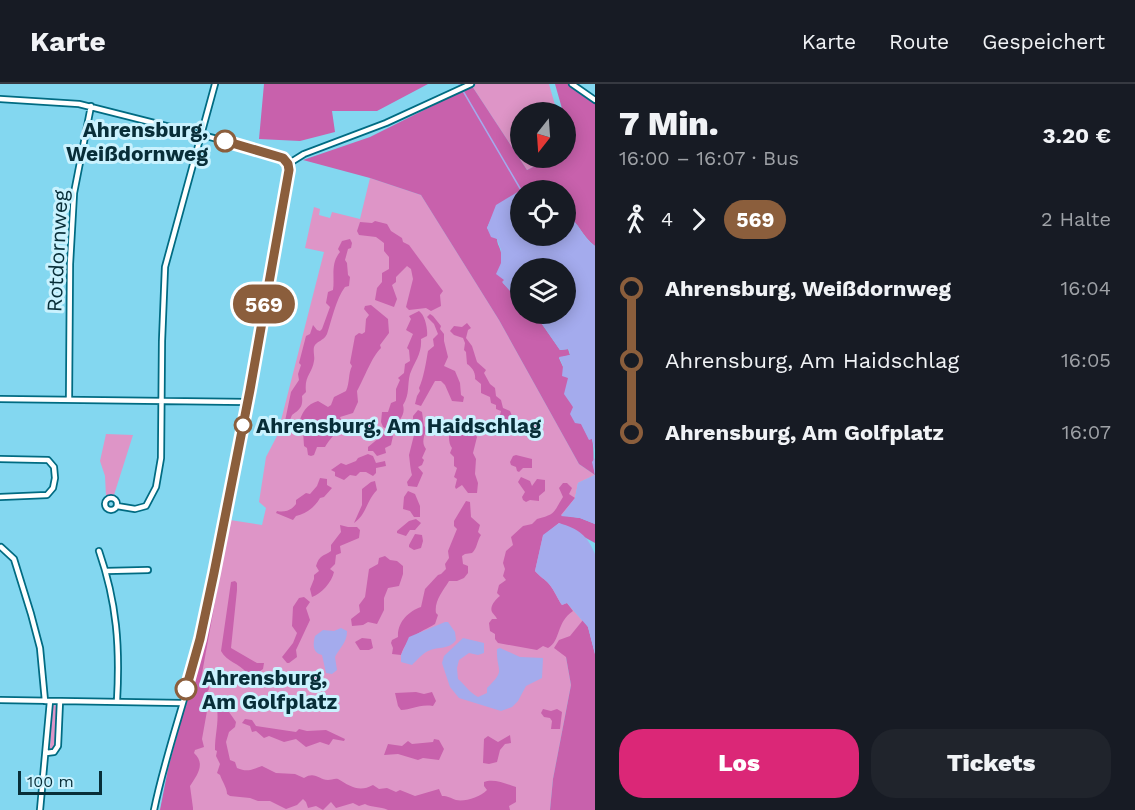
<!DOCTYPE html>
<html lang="de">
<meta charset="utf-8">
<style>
:root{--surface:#171b24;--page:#20242c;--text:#f1f3f6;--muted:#9ea1a6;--line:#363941;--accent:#db2777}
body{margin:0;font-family:"Work Sans",sans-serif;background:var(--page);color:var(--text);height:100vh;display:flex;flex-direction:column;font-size:22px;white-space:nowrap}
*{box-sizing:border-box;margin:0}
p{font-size:20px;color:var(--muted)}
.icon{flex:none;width:33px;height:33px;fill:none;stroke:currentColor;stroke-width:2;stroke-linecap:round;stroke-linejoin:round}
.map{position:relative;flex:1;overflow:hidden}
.details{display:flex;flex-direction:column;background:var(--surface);width:540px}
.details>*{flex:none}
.badge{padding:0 12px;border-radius:20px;font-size:21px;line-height:39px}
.needle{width:39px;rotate:197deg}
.buttons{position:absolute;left:510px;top:18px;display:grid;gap:12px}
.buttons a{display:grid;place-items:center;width:66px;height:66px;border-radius:50%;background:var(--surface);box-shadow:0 3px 15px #0003;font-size:30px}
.scale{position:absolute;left:18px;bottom:15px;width:84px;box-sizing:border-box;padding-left:6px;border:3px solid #082e38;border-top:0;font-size:16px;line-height:21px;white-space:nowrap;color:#082e38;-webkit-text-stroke:4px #caf2fe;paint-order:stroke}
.map>.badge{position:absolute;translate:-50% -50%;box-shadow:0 0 0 3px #fff}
.legs{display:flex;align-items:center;gap:9px;height:66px;padding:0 24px;font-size:20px}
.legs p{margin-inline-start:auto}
.head{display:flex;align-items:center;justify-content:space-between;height:102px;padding:0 24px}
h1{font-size:33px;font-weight:800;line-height:45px}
.action{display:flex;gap:12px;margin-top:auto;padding:12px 24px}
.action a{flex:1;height:69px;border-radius:24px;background:var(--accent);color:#fff;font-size:24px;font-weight:800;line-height:69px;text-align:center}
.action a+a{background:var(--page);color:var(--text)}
ul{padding:0 24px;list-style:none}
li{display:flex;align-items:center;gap:21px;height:72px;font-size:22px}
li i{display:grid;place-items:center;width:9px;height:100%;margin:0 8px;background:currentColor}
li i::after{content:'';width:15px;height:15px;margin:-8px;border:4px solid;border-radius:50%;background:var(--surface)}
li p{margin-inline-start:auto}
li:first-child i{background:linear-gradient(#0000 50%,currentColor 0)}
li:last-child i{background:linear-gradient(currentColor 50%,#0000 0)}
header{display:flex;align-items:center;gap:36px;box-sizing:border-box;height:84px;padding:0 30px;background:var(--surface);border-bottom:2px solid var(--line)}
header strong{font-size:28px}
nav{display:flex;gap:33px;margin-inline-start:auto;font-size:21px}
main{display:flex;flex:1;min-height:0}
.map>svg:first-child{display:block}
.green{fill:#de95c7}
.forest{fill:#c861ac}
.water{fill:#a4abed}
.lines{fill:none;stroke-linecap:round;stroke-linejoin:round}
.stream{stroke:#a4abed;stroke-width:1.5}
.street-casing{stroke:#006b82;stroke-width:8}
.street{stroke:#fff;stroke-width:4.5}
.line-1-casing{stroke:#fff;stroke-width:14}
.line-1{stroke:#8b5e3c;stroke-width:9}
.stop-1-dot{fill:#fff;stroke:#8b5e3c;stroke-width:3}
.labels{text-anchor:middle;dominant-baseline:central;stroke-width:6;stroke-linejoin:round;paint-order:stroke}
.stop-label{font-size:21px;font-weight:bold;fill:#082e38;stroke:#caf2fe;text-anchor:start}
.street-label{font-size:21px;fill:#082e38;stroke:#caf2fe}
</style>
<header>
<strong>Karte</strong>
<nav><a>Karte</a><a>Route</a><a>Gespeichert</a></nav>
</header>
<main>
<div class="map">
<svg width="595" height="726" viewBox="0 0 595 726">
<rect width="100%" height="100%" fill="#83d7f0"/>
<path class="green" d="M 476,0 L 549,0 L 557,28 L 520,28 L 520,74 L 551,74 L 527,86 L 472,2 Z
M 370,94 L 421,111 L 499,236 L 579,380 L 595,391 L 578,399 L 575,414 L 567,519 L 588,543 L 566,573 L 571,601 L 553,695 L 550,726 L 160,726 L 193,596 L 230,436 L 262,441 L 266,424 L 259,418 L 266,373 L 277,352 L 324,168 L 305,164 L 314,123 L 320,125 L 319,131 L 330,134 L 332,128 L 360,135 Z
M 106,350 L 133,351 L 114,411 L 106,412 L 105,392 L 100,377 Z
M 55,621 L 58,624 L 56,662 L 54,666 L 50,667 L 52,622 Z"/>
<path class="forest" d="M 264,0 L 428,0 L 377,27 L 332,27 L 335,48 L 300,57 L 259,55 Z
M 555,0 L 570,0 L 595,16 L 595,162 C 581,151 580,140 566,131 L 566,106 L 521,106 L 492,133 L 487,144 L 497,155 C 497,159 499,162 500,165 C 503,174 503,187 505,197 L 503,199 L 520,217 L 520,230 L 535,230 L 560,266 L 568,265 L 570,271 L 559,274 L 568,294 L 573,323 L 589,355 L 592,355 C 595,368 592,378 595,391 L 579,380 L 499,236 L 421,111 L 370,94 L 303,76 L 370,53 L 472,2 L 527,86 L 551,74 L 566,74 L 567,44 L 566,28 L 563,28 Z
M 375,137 L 387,140 L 391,147 L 402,154 L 403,158 L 409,161 L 443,207 L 440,211 L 441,222 L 431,227 L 426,224 L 409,226 L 406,223 L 413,195 L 411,185 L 407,182 L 396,193 L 396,198 L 392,201 L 397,215 L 394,223 L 375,216 L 377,204 L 382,198 L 382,189 L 389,185 L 389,173 L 384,167 L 384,159 L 376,153 L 359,151 L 357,147 L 360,138 L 372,139 Z
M 350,155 L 352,159 L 351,164 L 348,165 L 345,176 L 347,179 L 348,191 L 350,193 L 349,202 L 345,203 C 336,215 332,235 327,250 C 324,257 316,257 314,263 C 313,268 315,273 314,277 C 312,290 304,292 306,308 L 302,312 C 303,322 301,325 292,331 L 287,343 L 284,342 L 291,308 L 299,296 L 298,290 L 301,281 L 299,279 L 306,252 L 310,250 L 313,241 L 317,246 L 320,247 L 322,245 L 330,223 L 326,219 L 328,208 L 333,206 C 335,193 330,180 340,168 L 338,165 L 342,157 Z
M 371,221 L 388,235 L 389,249 L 380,261 L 381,264 C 372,272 364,295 357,307 L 358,318 L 353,329 L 340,333 L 343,341 C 338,346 329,356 325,363 L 317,363 L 314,371 L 311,372 L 308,371 L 307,364 L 304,362 L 303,347 L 299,340 C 301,329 307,320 318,317 L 328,323 L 331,321 L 334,313 L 346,307 C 350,298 348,290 352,282 L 350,279 L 355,252 L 359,249 L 362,250 L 365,248 L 366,235 L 369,231 L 364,225 L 365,222 Z
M 419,227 C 425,231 428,245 427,252 L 421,255 C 422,270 415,277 410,290 C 407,301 410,310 403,321 C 406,332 398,336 395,345 L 389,346 L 383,343 L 381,338 L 382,328 L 388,328 L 391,319 L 396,317 L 396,305 L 400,296 L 398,294 L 404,289 L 405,280 L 410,277 L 409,266 L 407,264 L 413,250 L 406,246 L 411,235 L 409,232 Z
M 430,230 L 433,232 L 441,242 L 440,245 L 444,250 L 444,257 L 448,273 L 444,282 L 455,287 L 460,299 L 461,311 L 464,313 L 463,318 L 452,317 L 445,301 L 441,297 L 435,297 L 421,322 L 415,320 L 417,312 L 420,307 L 419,304 C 424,293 426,278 428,267 L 434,262 L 433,255 L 438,250 L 434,240 L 427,233 Z
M 467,239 L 471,244 L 468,246 L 466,254 L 472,262 L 477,278 L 486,286 L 484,289 L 490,300 L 495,304 L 496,312 L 501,316 L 503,324 L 510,327 L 512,332 L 509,338 L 510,341 L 519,345 L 515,350 L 505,349 L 504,337 L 500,331 L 501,327 L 496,325 L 496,321 L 491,319 L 490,313 L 481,309 L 481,300 L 475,295 C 476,289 472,283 467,280 L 466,268 L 464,266 L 465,259 L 463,254 L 454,251 L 450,247 L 454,242 L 462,243 Z
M 418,326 L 422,328 L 424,342 L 427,345 C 424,351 421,359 426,365 L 422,374 L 424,376 L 422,381 L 418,383 L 423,389 L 417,403 L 408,402 L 407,398 L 412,391 C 410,383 410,378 409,371 L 414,351 L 411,343 L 413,338 L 413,332 Z
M 457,341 L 474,347 L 477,353 L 473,369 L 476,375 L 475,390 L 478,399 L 477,409 L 468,409 L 462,401 L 456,405 L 455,403 L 457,395 L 454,393 L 457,384 L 454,382 L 454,373 L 450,369 L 452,364 C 448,359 448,348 452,342 Z
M 385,349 L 392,350 L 393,352 L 391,361 L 385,364 L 386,369 L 377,372 L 373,367 L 368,367 L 368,363 Z
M 368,370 L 373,372 L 376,379 L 385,377 L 386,382 L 376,384 L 376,389 L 373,392 L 366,388 L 360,388 L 356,392 L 350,391 L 344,396 L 335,392 L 335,388 L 331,386 L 341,379 L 346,381 L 356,377 L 358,374 Z
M 516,371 L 532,375 L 532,384 L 523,384 L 519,388 L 517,387 L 516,383 L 511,381 L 510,378 L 513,372 Z
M 521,393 L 530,397 L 532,402 L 537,395 L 545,396 L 545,407 L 539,412 L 539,417 L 530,416 L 526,418 L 523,416 L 522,413 L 525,408 L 518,398 Z
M 320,394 L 327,395 L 327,401 L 332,404 L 324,413 L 320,414 C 315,423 306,430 296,432 L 293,436 L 276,429 L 277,427 C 284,429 292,426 296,420 L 296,416 L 306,409 L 310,410 L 317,402 Z
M 375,397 L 377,406 C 366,417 367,430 354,439 L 362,421 L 362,405 L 371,398 Z
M 563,399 L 567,399 L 572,404 L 569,410 L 575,414 L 561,431 L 580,434 L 595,440 L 595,459 L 559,439 L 543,452 L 535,487 C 540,493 545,495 549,500 C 555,507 558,516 562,521 L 567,519 L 573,527 C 556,538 561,557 548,564 L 543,562 L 537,566 L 498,559 L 495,555 L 495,550 L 490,547 L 489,539 L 492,535 L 497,535 C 496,532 493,530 492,528 C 489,522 497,514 500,512 L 497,509 L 499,501 L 506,496 L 503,492 L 505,485 L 503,479 L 506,467 L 513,461 L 511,453 L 523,442 L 532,440 L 537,435 C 556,430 553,429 563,413 L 559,404 Z
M 408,407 L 415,410 L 420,422 L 420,433 L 414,433 L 410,427 L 403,425 L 404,413 Z
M 466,417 L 470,418 L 471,433 L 480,441 L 478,448 L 481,451 C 477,457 477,465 472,469 L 465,470 L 462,472 L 463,480 L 468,482 L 468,489 L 464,494 L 457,497 L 449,497 C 443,507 434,517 436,529 L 438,531 L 435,540 C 419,549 407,553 401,571 L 392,570 L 393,564 L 391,559 L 392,556 L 398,553 C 397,538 409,527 421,523 L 425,505 L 438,491 L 441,490 L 446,485 L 445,480 L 449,474 L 448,467 L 457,445 L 454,442 L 454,437 Z
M 416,435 L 421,439 L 415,446 L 410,446 L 406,452 L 397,449 L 397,447 L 409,437 Z
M 340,441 L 348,443 L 357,443 L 360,446 L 359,454 L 340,462 L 341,469 L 336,471 L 335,480 L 330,485 L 334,488 C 332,498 321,510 312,513 L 310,505 L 314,495 L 314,491 L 319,487 L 316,482 C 319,471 324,472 331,467 L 331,461 L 341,448 Z
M 415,450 L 422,451 L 423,457 L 421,464 L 414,466 L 409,463 L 409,461 Z
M 385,472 L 390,476 L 397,477 L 403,482 L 403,490 L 399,502 L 388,504 L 384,514 L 384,526 L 377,540 L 368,538 L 363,541 L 352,542 L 351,535 L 360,528 L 359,521 L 365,513 L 369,485 L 378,480 L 379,474 Z
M 216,495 L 219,496 L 201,595 L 208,598 L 209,605 L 204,613 L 207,627 L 202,655 L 204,663 L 195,666 L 194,669 C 206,680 197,691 190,702 L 193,724 L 193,726 L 160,726 L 168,685 L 194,589 Z
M 235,497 L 237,499 L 237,506 L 231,564 L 257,579 L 264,579 L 263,585 L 256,590 L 247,589 C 239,579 227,578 221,567 L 231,498 Z
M 304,513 L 310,518 L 306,524 L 310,536 L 296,566 L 297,573 L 289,579 L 287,579 L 282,573 L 293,559 L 297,549 L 292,542 L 293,523 L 299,514 Z
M 583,536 L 588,543 L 595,570 L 595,726 L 550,726 L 553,695 L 571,601 L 566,573 L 554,564 L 559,556 L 570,552 Z
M 362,554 L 371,555 L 373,564 L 369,566 L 360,566 L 355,558 Z
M 416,608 L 424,610 L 432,608 L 436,617 L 433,622 C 418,620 412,626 401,626 L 398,622 L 395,609 Z
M 220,621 L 229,628 L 236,638 L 235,643 L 229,648 L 226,658 L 230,676 L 235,678 L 237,684 C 248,689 253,685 262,682 L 276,689 L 295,690 L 304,694 C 315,687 319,696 328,696 C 331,696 335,694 338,695 C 350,702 359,709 373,701 L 379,705 L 387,704 L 396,708 L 400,706 L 415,712 L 439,705 L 442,712 C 448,712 450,714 456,716 C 465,718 480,713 487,706 L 484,702 L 484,698 C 493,694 507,700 516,703 L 516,718 L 509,722 L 510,726 L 388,726 C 380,722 372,724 365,720 L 359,722 L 353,719 L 336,724 L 331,718 L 323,726 L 316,722 L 308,724 L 306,718 L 303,715 L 297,721 L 286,725 L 270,717 L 258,717 L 250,714 L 230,712 L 227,710 C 227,704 222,697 220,691 L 217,689 L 220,680 L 216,672 L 217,667 L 215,666 C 215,650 219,639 217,624 Z
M 543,625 L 551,627 L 557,625 L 562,628 L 560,645 L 551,645 L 552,637 L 550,634 L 544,633 L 541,629 Z
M 245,635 L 252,636 L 256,642 L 296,648 L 299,645 L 307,647 L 326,646 L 345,655 L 344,657 L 333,655 L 329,661 L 320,658 L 306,663 L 296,655 L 284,658 L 269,652 L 264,654 L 256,647 L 252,648 L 250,642 L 242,639 Z
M 510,651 L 511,659 L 505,660 L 500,666 L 497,678 L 489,680 L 483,679 L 484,655 L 488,652 L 498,658 Z
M 434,655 L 439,656 L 444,665 L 439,676 L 423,674 L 418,676 L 398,670 L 384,671 L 388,660 L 402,662 L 408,657 L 412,660 L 433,658 Z"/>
<path class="water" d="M 520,106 L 520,152 L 566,152 L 566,131 C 581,140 580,151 595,162 L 595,366 L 592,355 L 589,356 L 581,340 L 575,339 L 570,330 L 573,323 L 564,310 L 568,294 L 562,292 L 563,282 L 559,273 L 570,271 L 569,265 L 560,266 L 535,230 L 566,230 L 566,184 L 520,184 L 520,218 L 502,198 L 504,196 L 496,190 L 501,179 L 501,166 L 497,155 L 491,153 L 487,144 L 496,121 L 521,106 L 522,106 Z
M 595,374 L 595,440 L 580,434 L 561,432 L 575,414 L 578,399 L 595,391 L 592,378 Z
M 559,439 C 579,445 587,451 595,470 L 595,570 L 588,543 L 567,519 L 562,521 C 558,516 555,507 549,500 C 545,495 540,493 535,487 L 543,451 Z
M 445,538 L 448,538 L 455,548 L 456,556 C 449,566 439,562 428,567 C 422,570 417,576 412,581 L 401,578 L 401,571 L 409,553 Z
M 341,544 L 347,547 C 347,559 340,563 335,573 L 337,586 L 332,590 L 326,589 L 322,571 C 312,569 313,560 315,552 L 323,546 L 334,547 Z
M 463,554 L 484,559 L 484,569 L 478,571 L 469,569 L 459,576 L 457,584 L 458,595 C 465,601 470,609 478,613 L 487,609 L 487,604 C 507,585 496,588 497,565 L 500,564 L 520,573 L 543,574 L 542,594 L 526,602 L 518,617 L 512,623 L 501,627 L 459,614 L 450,603 L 442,579 L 444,572 Z"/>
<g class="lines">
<path class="stream" d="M 459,0 L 521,106"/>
<g class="street-casing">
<path id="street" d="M 572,0 L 595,16
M 0,15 L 79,20 L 261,66 L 283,74 L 288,80
M 288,80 L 304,70 L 386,39 L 471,0
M 0,315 L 247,318
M 69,315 L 70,180 L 74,109 L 91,22
M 0,375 L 48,376 L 54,383 L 55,394 L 53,404 L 47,411 L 0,413
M105 420a6 6 0 1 1 12 0a6 6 0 1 1-12 0Z
M 117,422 L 135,425 L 146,422 L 156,403 L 161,374 L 162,257 L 165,183 L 215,0
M 1,463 L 14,475 L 31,530 L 40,564 L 45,617
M 99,467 C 117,519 120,563 117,617
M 106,487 L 148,486
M 0,616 L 182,619
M 46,669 L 54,668 L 58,662 L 60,617
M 40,726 L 50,617
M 154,726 C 166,667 188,610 201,551 C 234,399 260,245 288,92 L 288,80"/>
</g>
<use href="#street" class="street"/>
</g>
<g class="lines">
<g class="line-1-casing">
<path id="line-1" d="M 186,605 L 200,555 L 214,489 L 250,306 L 289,86 L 288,80 L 283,74 L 225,57"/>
</g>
<use href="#line-1" class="line-1"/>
</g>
<g class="stop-1-dot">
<circle cx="225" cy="57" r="10"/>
<circle cx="243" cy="341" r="8"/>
<circle cx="186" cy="605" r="10"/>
</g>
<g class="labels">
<g class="stop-label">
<text x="208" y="45" text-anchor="end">Ahrensburg,<tspan x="208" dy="24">Weißdornweg</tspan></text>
<text x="256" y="341">Ahrensburg, Am Haidschlag</text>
<text x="202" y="593">Ahrensburg,<tspan x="202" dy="24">Am Golfplatz</tspan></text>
</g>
<g class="street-label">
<text transform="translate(57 167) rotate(-87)">Rotdornweg</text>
</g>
</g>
</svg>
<div class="buttons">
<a><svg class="needle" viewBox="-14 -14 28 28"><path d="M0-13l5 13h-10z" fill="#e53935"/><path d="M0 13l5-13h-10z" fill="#9ea1a6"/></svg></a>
<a><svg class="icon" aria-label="locate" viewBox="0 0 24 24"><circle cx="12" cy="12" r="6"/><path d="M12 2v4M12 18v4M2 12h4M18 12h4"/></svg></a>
<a><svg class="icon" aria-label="layers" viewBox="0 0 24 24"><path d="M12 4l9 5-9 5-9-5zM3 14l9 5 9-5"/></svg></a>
</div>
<div class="scale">100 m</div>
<b class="badge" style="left:264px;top:220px;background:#8b5e3c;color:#fff">569</b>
</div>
<section class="details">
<div class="head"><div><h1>7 Min.</h1><p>16:00 – 16:07 · Bus</p></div><b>3.20 €</b></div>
<div class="legs"><svg class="icon" aria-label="walk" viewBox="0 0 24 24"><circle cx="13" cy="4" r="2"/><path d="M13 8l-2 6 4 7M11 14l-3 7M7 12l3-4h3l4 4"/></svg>4<svg class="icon" aria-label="forward" viewBox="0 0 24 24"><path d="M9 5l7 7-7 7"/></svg><b class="badge" style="background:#8b5e3c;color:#fff">569</b><p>2 Halte</p></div>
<ul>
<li><i style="color:#8b5e3c"></i><b>Ahrensburg, Weißdornweg</b><p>16:04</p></li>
<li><i style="color:#8b5e3c"></i><span>Ahrensburg, Am Haidschlag</span><p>16:05</p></li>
<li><i style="color:#8b5e3c"></i><b>Ahrensburg, Am Golfplatz</b><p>16:07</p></li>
</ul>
<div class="action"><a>Los</a><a>Tickets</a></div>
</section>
</main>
